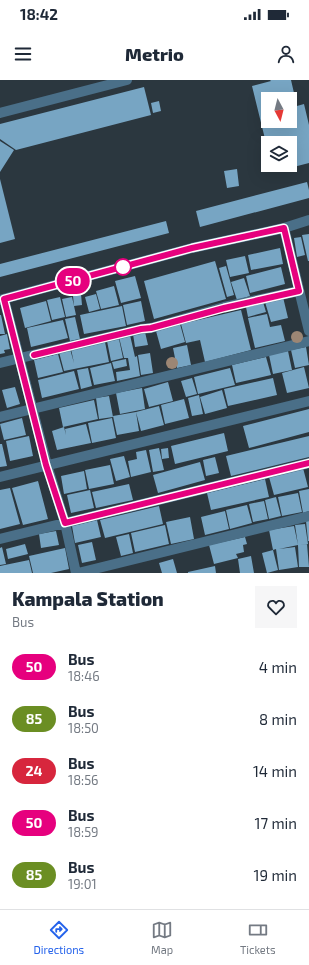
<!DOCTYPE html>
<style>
:root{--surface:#fff;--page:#f6f6f7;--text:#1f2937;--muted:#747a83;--line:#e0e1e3;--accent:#2563eb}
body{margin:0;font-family:"Exo 2",sans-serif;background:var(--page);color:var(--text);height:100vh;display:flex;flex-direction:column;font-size:15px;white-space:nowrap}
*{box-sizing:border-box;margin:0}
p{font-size:13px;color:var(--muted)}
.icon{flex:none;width:22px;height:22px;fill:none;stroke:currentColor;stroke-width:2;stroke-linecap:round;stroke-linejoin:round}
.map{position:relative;height:493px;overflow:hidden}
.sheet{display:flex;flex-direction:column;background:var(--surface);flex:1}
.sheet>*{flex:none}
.badge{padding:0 8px;border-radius:13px;font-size:14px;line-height:26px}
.needle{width:26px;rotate:173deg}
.buttons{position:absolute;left:261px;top:12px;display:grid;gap:8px}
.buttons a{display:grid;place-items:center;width:36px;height:36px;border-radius:0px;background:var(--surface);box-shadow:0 4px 16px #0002;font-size:20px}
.map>.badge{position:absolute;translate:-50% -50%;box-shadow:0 0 0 2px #fff}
.round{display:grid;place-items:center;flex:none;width:42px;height:42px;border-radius:0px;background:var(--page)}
.headline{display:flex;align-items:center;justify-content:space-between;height:68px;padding:0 12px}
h1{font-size:19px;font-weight:800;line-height:30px}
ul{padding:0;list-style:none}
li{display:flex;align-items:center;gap:12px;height:52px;padding:0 12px}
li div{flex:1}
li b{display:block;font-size:15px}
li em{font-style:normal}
li .badge{min-width:44px;font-weight:700;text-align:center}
.status{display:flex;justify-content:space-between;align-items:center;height:28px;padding:0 20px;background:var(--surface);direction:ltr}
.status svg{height:11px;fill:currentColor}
header{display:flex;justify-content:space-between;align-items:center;height:52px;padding:0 12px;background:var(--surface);font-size:18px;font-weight:800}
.menu{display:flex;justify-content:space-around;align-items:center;height:56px;border-top:1px solid var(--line);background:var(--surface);font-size:11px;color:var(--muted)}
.menu a{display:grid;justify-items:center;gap:2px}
.menu .on{color:var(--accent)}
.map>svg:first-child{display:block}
.building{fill:#77a5c3;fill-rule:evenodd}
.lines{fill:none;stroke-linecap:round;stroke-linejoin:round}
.minor{stroke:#4a6f88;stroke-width:10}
.tree{fill:#9c8674}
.line-casing{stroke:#fff;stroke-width:9}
.line{stroke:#e6007e;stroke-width:6}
.stop-dot{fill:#fff;stroke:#e6007e;stroke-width:2}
</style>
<div class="status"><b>18:42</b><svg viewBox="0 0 49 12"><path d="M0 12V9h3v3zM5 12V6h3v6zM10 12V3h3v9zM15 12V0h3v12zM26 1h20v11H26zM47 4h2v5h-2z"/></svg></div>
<header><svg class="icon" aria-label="menu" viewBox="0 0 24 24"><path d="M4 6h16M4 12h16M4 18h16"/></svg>Metrio<svg class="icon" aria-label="person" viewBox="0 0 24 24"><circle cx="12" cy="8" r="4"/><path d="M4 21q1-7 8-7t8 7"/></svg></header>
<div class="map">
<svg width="309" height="493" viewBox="0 0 309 493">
<rect width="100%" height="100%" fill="#2b373f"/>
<path class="building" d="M 270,0 L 291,0 L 297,26 L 304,24 L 309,45 L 309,83 L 274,92 L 272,85 L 290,85 L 290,63 L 268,63 L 267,67 L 252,6 L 271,1 ZM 268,19 L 290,19 L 290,41 L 268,41 Z
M 144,7 L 151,35 L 16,70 L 0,59 L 0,44 Z
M 159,21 L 161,31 L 153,33 L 151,23 Z
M 0,61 L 14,70 L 0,92 Z
M 237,89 L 239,106 L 227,108 L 224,91 Z
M 0,99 L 15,159 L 0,163 Z
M 307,102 L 309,110 L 309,118 L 200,147 L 196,131 Z
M 166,141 L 169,153 L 0,197 L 0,184 Z
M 309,154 L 309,181 L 308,181 L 302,155 Z
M 301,157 L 305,175 L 297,177 L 294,158 Z
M 280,168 L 283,184 L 251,190 L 248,175 Z
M 245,176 L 249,193 L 230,197 L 226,180 Z
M 215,181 L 226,219 L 154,239 L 144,201 Z
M 226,186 L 234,215 L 227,217 L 219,188 Z
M 281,187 L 285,204 L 250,213 L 246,196 Z
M 135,196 L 141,218 L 121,223 L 115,201 Z
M 244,198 L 250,216 L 237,220 L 231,202 Z
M 114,206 L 119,225 L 101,229 L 96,211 Z
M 81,214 L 82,225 L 74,226 L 73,216 Z
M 96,214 L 100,229 L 89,232 L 85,217 Z
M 60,217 L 65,237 L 52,240 L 47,220 Z
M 72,217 L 76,235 L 66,237 L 62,219 Z
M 283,217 L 288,238 L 271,242 L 265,222 Z
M 46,221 L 51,241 L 25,248 L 20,228 Z
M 141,221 L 145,241 L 127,245 L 123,225 Z
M 263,222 L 266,232 L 248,237 L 246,227 Z
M 122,226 L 126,246 L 84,254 L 80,235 Z
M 241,230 L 251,270 L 205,282 L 200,260 L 186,263 L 181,244 Z
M 267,234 L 270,247 L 281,245 L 285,261 L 255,268 L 248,238 Z
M 0,235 L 1,235 L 5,254 L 0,254 Z
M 75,237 L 80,259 L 70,261 L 65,239 Z
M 63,240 L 68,258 L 31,267 L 27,248 Z
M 180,244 L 185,262 L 161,269 L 156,251 Z
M 145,252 L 148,265 L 135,267 L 133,254 Z
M 7,254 L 10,269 L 4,270 L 5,273 L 0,274 L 0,256 Z
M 130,255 L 135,277 L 137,276 L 140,296 L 117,301 L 116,292 L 130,290 L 128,278 L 124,278 L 119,257 Z
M 119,259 L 123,278 L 111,281 L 107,261 Z
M 105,262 L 109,282 L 64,291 L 59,272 L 70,269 L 74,283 L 71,269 Z
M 187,265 L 191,285 L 177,288 L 173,268 Z
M 306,267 L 309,285 L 295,288 L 291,270 Z
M 288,271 L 292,290 L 273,294 L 269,275 Z
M 150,273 L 153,293 L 141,295 L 138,275 Z
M 58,274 L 63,292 L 38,298 L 34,280 Z
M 266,277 L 271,295 L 236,303 L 232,285 Z
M 126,279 L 127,286 L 114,289 L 112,282 Z
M 111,283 L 115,301 L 94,305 L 90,288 Z
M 304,287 L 309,308 L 287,313 L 282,293 Z
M 88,288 L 92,306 L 81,309 L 77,290 Z
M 230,288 L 235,305 L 198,314 L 194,297 Z
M 74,291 L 79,309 L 42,318 L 38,300 Z
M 192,298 L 197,314 L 186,317 L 181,301 Z
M 273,298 L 277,315 L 228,326 L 224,309 Z
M 168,302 L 173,321 L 149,327 L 144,309 Z
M 15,307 L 20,324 L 7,328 L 2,310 Z
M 142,308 L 145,329 L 120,334 L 116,313 Z
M 222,310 L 227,328 L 205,334 L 200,317 Z
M 199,315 L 203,334 L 192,336 L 188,318 Z
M 109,316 L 113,337 L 99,339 L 96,318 Z
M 184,319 L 189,338 L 165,344 L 161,325 Z
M 94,320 L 98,339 L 63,347 L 59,328 Z
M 159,326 L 164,345 L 141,351 L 136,332 Z
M 309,329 L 309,352 L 249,368 L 243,346 Z
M 136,332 L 139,351 L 117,355 L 113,336 Z
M 22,338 L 26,355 L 4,360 L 0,344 Z
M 112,338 L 116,358 L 92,363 L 88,343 Z
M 86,344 L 91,363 L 57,370 L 52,351 L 64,347 L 66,355 L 65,349 Z
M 224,353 L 228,371 L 175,384 L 171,366 Z
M 29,356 L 33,376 L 10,381 L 6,361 Z
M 309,356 L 309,377 L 231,396 L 226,376 Z
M 0,364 L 2,364 L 7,386 L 0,387 Z
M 159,368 L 164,390 L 153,392 L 149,370 Z
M 168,368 L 169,378 L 162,379 L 161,369 Z
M 146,370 L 151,392 L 131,397 L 128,381 L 137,379 L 136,372 Z
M 124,376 L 130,397 L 116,401 L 110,379 Z
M 215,377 L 219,393 L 206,396 L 203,380 Z
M 200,382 L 205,400 L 158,413 L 153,395 Z
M 110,385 L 114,404 L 89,409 L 85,390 Z
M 303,388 L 308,407 L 274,415 L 269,397 Z
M 84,391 L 87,409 L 64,414 L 61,396 Z
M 265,399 L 269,417 L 211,430 L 207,413 Z
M 38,401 L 48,439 L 23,445 L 12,408 Z
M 129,404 L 133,420 L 96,428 L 92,412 Z
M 10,408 L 20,444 L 0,449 L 0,410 Z
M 309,409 L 309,431 L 303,433 L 299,411 Z
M 90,410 L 94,428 L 71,433 L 67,415 Z
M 298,413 L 302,432 L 282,436 L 278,417 Z
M 276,417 L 281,436 L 269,439 L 265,420 Z
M 264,421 L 268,439 L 253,442 L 249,424 Z
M 247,425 L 252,443 L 230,449 L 226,430 Z
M 159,426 L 163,444 L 105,458 L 100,440 Z
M 225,431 L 229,449 L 205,455 L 201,437 Z
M 190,437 L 194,459 L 171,464 L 166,442 Z
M 97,440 L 101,457 L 75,463 L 72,446 Z
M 306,441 L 309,441 L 309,461 L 308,461 Z
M 305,444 L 308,464 L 298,465 L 295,445 Z
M 165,445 L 169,464 L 135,472 L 131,453 Z
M 294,446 L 298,465 L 307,464 L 309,487 L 299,487 L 298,465 L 279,469 L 295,467 L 298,487 L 279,490 L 276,469 L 273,470 L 269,450 Z
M 56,451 L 59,465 L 41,468 L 39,454 Z
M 129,454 L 133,473 L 121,476 L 116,457 Z
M 245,457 L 247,464 L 243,465 L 244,472 L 236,474 L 238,478 L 214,484 L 209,465 Z
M 92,462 L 96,480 L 82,483 L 78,465 Z
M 25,464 L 28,474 L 8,479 L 6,469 Z
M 2,467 L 6,484 L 0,485 L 0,468 Z
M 65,468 L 69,489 L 51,493 L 33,493 L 29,476 Z
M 273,470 L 278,490 L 267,493 L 262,473 Z
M 251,476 L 254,493 L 240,493 L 238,479 Z
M 173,479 L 177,493 L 162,493 L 159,483 Z
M 29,480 L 32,493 L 0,493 L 0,486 Z
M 215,486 L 216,493 L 188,493 L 188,492 Z"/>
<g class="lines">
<path class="minor" d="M 0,33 L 127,0
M 284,148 L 309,251
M 4,219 L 47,385 L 65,443 L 76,493
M 0,220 L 192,168 L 284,148 L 309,140
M 0,283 L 141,249 L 151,248 L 224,227 L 299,211
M 0,337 L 309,261
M 0,397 L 309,321
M 0,459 L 309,383
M 78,493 L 309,436"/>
</g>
<g class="tree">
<circle cx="297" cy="257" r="6"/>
<circle cx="172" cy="283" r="6"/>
</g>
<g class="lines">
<g class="line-casing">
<path id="line" d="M 34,275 L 141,249 L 151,248 L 224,228 L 299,211 L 284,148 L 192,168 L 4,219 L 46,385 L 65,443 L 309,383"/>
</g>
<use href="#line" class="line"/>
</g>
<circle class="stop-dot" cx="123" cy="187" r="8"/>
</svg>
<div class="buttons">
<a><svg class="needle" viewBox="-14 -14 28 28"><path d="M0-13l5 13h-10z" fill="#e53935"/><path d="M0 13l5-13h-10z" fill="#747a83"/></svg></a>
<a><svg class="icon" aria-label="layers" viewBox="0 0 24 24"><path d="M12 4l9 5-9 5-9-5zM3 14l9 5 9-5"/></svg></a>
</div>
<b class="badge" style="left:73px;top:201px;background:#e6007e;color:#fff">50</b>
</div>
<section class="sheet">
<div class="headline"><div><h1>Kampala Station</h1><p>Bus</p></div><a class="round"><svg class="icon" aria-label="heart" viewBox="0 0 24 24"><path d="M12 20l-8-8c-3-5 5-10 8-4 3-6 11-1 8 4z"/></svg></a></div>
<ul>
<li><span class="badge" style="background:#e6007e;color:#fff">50</span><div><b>Bus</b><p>18:46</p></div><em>4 min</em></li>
<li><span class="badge" style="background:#6b8e23;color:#fff">85</span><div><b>Bus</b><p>18:50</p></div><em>8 min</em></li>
<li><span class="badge" style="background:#d7263d;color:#fff">24</span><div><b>Bus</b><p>18:56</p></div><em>14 min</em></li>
<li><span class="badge" style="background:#e6007e;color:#fff">50</span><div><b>Bus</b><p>18:59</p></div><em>17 min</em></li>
<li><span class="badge" style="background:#6b8e23;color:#fff">85</span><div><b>Bus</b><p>19:01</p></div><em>19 min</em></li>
</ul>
</section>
<nav class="menu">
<a class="on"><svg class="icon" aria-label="directions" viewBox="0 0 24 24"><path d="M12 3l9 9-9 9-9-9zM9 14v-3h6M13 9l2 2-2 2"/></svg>Directions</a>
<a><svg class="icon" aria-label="map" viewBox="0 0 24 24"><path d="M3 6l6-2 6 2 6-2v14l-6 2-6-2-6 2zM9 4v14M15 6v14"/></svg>Map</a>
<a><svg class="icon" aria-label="tickets" viewBox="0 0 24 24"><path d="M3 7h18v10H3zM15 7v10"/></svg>Tickets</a>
</nav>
